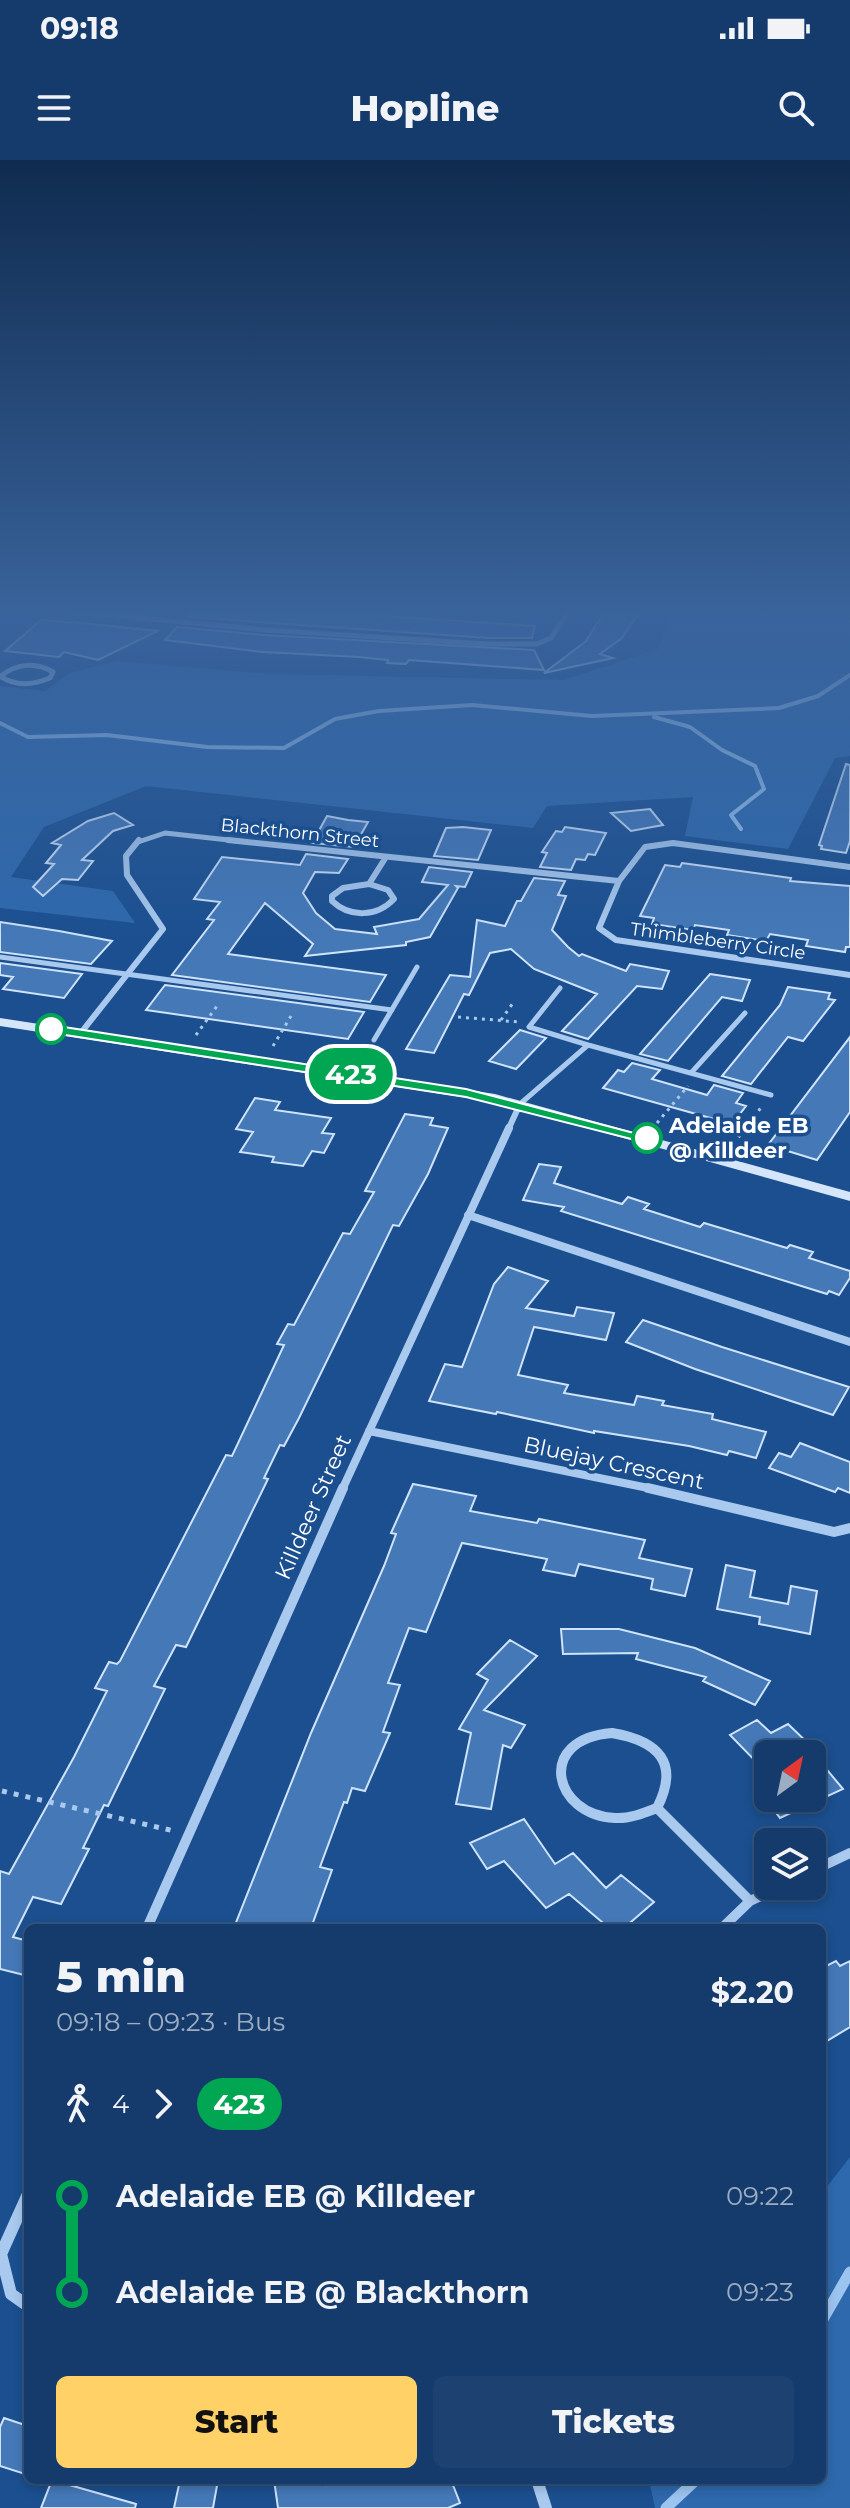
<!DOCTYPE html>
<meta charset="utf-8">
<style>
:root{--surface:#143b6b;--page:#1d4271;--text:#f1f3f6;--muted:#9dadc1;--line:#33557e;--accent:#ffd166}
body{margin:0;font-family:Montserrat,sans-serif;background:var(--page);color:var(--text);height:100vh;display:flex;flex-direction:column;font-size:30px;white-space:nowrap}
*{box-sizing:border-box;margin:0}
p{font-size:26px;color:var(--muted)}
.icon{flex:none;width:44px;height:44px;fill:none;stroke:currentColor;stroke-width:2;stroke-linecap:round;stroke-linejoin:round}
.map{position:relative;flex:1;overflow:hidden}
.panel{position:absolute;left:24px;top:1764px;width:802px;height:560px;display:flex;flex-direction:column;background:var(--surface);border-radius:12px;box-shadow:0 4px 12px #0003,0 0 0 2px var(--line)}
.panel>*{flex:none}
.badge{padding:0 16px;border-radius:26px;font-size:28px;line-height:52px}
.needle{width:52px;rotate:33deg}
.fabs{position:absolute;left:754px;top:1580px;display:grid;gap:16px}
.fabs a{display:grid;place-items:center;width:72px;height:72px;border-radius:12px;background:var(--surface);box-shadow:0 4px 12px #0003,0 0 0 2px var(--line);font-size:40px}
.map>.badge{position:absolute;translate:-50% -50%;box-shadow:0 0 0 4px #fff}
.legs{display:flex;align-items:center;gap:12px;height:88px;padding:0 32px;font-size:26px}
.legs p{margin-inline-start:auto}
.summary{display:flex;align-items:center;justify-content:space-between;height:136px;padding:0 32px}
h1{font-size:44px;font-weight:800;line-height:60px}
.primary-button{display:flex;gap:16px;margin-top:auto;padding:16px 32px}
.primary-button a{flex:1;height:92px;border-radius:12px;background:var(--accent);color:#111;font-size:32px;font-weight:800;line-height:92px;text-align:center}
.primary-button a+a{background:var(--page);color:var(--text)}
ul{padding:0 32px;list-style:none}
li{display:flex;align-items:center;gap:28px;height:96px;font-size:30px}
li i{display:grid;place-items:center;width:12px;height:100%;margin:0 10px;background:currentColor}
li i::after{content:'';width:20px;height:20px;margin:-10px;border:6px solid;border-radius:50%;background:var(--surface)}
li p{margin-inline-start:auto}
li:first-child i{background:linear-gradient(#0000 50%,currentColor 0)}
li:last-child i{background:linear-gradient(currentColor 50%,#0000 0)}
.status{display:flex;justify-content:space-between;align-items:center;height:56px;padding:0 40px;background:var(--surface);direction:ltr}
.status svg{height:22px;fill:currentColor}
header{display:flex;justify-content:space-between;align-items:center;height:104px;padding:0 32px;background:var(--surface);font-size:36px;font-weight:800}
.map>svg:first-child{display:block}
.green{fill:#2e69ad}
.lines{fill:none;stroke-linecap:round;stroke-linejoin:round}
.stream-far1{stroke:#9cc4f0;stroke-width:4}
.stream{stroke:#9cc4f0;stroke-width:11}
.building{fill:#4478b7;stroke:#cfe3fa;stroke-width:2}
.path-far2{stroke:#a9c9ee;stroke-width:3;stroke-dasharray:3 5;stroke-linecap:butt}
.path-far1{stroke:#a9c9ee;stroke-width:4;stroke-dasharray:4 6;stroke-linecap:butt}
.path{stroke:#a9c9ee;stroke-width:5;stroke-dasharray:5 7;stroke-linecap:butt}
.service{stroke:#a9c9ee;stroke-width:5}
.minor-far4{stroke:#a9c9ee;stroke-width:5}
.minor-far3{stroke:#a9c9ee;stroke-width:6}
.minor-far2{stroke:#a9c9ee;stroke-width:8}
.minor-far1{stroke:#a9c9ee;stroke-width:10}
.minor{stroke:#a9c9ee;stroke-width:12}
.secondary{fill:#d6e6fa;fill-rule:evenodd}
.line-1{fill:#00a651;stroke:#fff;stroke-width:2}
.stop-1-dot{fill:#fff;stroke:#00a651;stroke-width:4}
.labels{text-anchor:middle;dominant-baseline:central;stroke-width:7;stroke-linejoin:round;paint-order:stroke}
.far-street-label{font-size:18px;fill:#fff;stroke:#1b4f8f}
.stop-label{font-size:22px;font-weight:bold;fill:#fff;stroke:#1b4f8f;text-anchor:start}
.street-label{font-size:22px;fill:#fff;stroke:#1b4f8f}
</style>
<div class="status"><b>09:18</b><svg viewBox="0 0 49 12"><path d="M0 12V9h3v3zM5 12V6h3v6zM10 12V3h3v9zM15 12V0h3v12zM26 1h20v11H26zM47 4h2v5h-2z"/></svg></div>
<header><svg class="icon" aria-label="menu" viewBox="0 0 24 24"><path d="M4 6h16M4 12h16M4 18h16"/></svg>Hopline<svg class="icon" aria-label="search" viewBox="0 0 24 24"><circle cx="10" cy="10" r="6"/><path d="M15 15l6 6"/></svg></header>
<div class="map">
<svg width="850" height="2348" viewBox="0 0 850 2348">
<rect width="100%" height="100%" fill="#1b4f8f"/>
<path class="green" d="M 674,451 L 850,451 L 850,596 L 835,598 L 788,689 L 685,676 L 693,637 L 547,646 L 533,668 L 146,626 L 44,667 L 11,717 L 113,731 L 135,763 L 0,748 L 0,526 L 45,531 L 70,513 L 116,501 L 272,514 L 564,520 L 658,489 Z
M 850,1997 L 850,2348 L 655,2348 L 649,2320 L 822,2320 L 822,2033 Z"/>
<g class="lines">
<path class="stream-far1" d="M 654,557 L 690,567 L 722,590 L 755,606 L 764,629 L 731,655 L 741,669
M 0,563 L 28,577 L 107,575 L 207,587 L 284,588 L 335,559 L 379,551 L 472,545 L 592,556 L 779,548 L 818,536 L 850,515"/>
<path class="stream" d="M 822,2161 L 850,2112
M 666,2348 L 696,2320"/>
</g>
<path class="building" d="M 194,451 L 304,451 L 535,466 L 532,478 L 488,478 L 187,457 Z
M 605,451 L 640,451 L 622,478 L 600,494 L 613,498 L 544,513 L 586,481 Z
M 41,460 L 80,463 L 158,471 L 98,500 L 64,492 L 59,497 L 5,491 Z
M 177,467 L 264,475 L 534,490 L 544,510 L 409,500 L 406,504 L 387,503 L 388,500 L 359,497 L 263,492 L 165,480 Z
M 846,604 L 850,605 L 850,681 L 846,693 L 821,689 L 822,686 L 819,685 Z
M 650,649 L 663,665 L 631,671 L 611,653 Z
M 114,653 L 133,665 L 113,671 L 82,700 L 93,701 L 78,720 L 62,719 L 43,736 L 33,727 L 54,704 L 46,703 L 61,685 L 52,683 L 88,661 Z
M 327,656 L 348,660 L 368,662 L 354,687 L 312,683 Z
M 463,667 L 491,670 L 478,700 L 434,696 L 446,668 Z
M 565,667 L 606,673 L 595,695 L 588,694 L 585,700 L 576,699 L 571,710 L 540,707 L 547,693 L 542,692 L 556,671 L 562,672 Z
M 306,694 L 348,699 L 339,713 L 315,712 L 303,733 L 316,753 L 335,769 L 377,774 L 374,767 L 419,759 L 448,725 L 422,722 L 429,707 L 472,712 L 465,727 L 456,726 L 458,728 L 430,777 L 406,782 L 406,785 L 305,796 L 313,784 L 265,743 L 228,794 L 386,815 L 370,842 L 172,815 L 214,760 L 207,759 L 220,742 L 194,739 L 222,697 L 300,705 Z
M 682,703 L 791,718 L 790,721 L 850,726 L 850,787 L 846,787 L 845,792 L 806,786 L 808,780 L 770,774 L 766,781 L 727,775 L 729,770 L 695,765 L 693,770 L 652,764 L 654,758 L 640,756 L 665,705 L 680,707 Z
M 534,718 L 565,721 L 558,735 L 566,736 L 552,770 L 568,787 L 579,796 L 582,794 L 626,811 L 630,804 L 669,811 L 662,829 L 637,826 L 588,879 L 562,871 L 597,834 L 534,809 L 511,789 L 490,793 L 469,835 L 464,834 L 434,893 L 406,889 L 450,815 L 470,817 L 477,760 L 505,766 L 517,741 L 521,741 Z
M 0,762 L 59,771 L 112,781 L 91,804 L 0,792 Z
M 0,803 L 82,814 L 64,838 L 3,829 L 13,817 L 0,815 Z
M 710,814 L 750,820 L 742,841 L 722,837 L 668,901 L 640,894 Z
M 165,825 L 364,852 L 348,879 L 146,850 Z
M 788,827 L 830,833 L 828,839 L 835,840 L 803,881 L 788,877 L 751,924 L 722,916 L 780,845 Z
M 520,870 L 546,878 L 516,909 L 489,901 Z
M 850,877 L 850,952 L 817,1000 L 768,985 Z
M 632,903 L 660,910 L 652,919 L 707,935 L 714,925 L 743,933 L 736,943 L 746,946 L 732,964 L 603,928 L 618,910 L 624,912 Z
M 255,938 L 280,942 L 275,950 L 331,958 L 322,973 L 334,974 L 324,993 L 312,991 L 303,1006 L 272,1002 L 274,997 L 240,992 L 253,972 L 236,969 Z
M 405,954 L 433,958 L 430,965 L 448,968 L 428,1014 L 399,1066 L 393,1065 L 299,1258 L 284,1286 L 280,1285 L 264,1318 L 268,1319 L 186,1487 L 176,1485 L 154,1526 L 165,1529 L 108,1646 L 104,1645 L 83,1688 L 89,1689 L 61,1744 L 33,1737 L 13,1777 L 28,1781 L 28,1816 L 0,1809 L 0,1711 L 9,1714 L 74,1597 L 107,1531 L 95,1528 L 109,1502 L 117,1504 L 120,1501 L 226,1295 L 232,1296 L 284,1185 L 277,1184 L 288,1164 L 294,1165 L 343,1073 L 350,1074 L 374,1032 L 365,1031 Z
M 539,1004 L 561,1007 L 554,1023 L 622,1044 L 628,1037 L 649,1044 L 644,1049 L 700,1067 L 704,1063 L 787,1088 L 790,1085 L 813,1092 L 809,1098 L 850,1111 L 850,1118 L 839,1135 L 829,1131 L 827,1134 L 561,1051 L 564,1047 L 523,1040 Z
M 508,1107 L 548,1121 L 526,1148 L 574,1156 L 577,1147 L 614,1153 L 606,1180 L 534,1167 L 518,1215 L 568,1225 L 564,1233 L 634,1245 L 637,1236 L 664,1241 L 662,1245 L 713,1254 L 712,1259 L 766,1272 L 756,1298 L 729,1291 L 727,1295 L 689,1286 L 594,1271 L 594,1273 L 497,1252 L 496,1254 L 429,1241 L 445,1204 L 462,1207 L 494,1124 Z
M 643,1160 L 722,1187 L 849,1227 L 833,1255 L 695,1209 L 626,1182 Z
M 800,1283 L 850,1302 L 850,1333 L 838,1328 L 835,1332 L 769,1308 L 779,1293 L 791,1297 Z
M 413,1324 L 476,1336 L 470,1351 L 537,1363 L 539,1359 L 645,1380 L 639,1398 L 692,1409 L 685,1436 L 651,1429 L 653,1419 L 579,1404 L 575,1416 L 543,1410 L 547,1399 L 462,1383 L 426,1472 L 409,1468 L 388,1523 L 400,1525 L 383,1572 L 390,1573 L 365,1631 L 352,1628 L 347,1643 L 344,1642 L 320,1707 L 332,1710 L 311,1768 L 235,1765 L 311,1573 L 384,1406 L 396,1374 L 391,1373 Z
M 726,1405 L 755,1411 L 750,1437 L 788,1444 L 791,1426 L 817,1431 L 810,1474 L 759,1464 L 760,1457 L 717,1449 Z
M 561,1469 L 619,1469 L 695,1488 L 770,1521 L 755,1545 L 703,1521 L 706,1517 L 636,1499 L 638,1493 L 563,1494 Z
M 510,1480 L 537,1496 L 484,1550 L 525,1565 L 511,1588 L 503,1585 L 491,1649 L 456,1644 L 471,1573 L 459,1569 L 488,1520 L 477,1514 Z
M 757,1560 L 771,1573 L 788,1564 L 811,1586 L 808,1587 L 843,1629 L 780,1658 L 765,1638 L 812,1638 L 812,1594 L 768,1594 L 768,1614 L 730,1575 Z
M 524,1659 L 555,1704 L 573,1693 L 606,1728 L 621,1715 L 654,1742 L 624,1768 L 609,1768 L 569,1734 L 546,1748 L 504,1701 L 487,1709 L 470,1683 Z
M 836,1801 L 840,1806 L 850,1801 L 850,1867 L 822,1884 L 822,1808 Z
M 4,2258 L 28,2266 L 28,2315 L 0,2306 L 0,2267 Z
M 52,2320 L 136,2344 L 135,2348 L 41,2348 Z
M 180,2320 L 218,2320 L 213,2348 L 174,2348 Z
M 274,2320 L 325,2320 L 326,2325 L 347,2320 L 451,2320 L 460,2343 L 448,2348 L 278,2348 Z"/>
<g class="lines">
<path class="path-far2" d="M 458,857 L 519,862
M 501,860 L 513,843
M 196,875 L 217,846
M 273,886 L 291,856
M 657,963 L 688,926
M 744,970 L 763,945"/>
<path class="path-far1" d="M 732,985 L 745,968"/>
<path class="path" d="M 2,1631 L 174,1671"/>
<path class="service" d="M 0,797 L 392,850
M 560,828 L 529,867 L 588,885
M 374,880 L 417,807
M 691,913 L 745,853
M 520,944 L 588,885 L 771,935"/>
<path class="minor-far4" d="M 68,451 L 265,470 L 488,484 L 537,484 L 551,478 L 569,451
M 0,516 C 16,527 32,525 50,518 L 53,512 C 36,502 17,503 1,516
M 138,682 L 165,673 L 247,682"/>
<path class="minor-far3" d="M 228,680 L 619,721
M 850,707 L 673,683 L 645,687 L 619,721 L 599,768 L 616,780 L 850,815
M 369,724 L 388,730 L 394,739 C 377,757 350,758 332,741 L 332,736 L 343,728 Z
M 369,724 L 386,697
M 80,874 L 163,769 L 127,715 L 126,696 L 139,680
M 508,970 L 520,944"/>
<path class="minor-far2" d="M 468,1055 L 850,1182
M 369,1271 L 658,1330
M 342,1330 L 509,968"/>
<path class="minor-far1" d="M 648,1328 L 834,1372 L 850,1368
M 612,1573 C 659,1581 680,1603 657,1648 C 644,1653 629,1659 615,1658 C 553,1655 535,1579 612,1573 Z
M 657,1648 L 750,1741
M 812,1711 L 850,1693
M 147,1768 L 343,1328
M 722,1768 L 750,1741 L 782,1726"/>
<path class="minor" d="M 28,2034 L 1,2094 L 11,2134 L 28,2146
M 537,2320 L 546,2348"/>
<path class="secondary" d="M 0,858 L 495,934 L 850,1032 L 850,1041 L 494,942 L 0,866 Z"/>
</g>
<linearGradient id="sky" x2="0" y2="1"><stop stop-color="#0f2b4f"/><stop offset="0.58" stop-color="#39639b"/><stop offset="1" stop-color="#39639b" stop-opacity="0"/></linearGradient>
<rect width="850" height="780" fill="url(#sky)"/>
<path class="line-1" d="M 51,865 L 466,929 L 653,978 L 647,983 L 466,937 L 46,872 L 46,867 Z"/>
<g class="stop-1-dot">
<circle cx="51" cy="869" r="14"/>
<circle cx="647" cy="978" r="14"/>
</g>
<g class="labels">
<g class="far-street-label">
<text transform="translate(300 673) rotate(6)">Blackthorn Street</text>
<text transform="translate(718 781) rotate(8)">Thimbleberry Circle</text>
</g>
<g class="stop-label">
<text x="669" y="965">Adelaide EB<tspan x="669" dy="25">@ Killdeer</tspan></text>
</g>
<g class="street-label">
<text transform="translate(614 1303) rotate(12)">Bluejay Crescent</text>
<text transform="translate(313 1347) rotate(-66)">Killdeer Street</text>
</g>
</g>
</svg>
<div class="fabs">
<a><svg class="needle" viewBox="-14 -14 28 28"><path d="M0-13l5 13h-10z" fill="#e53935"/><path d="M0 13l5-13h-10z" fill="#9dadc1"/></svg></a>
<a><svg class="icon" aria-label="layers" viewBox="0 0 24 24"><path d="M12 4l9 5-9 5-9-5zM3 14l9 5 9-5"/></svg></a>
</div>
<b class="badge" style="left:351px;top:914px;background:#00a651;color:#fff">423</b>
<section class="panel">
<div class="summary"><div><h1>5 min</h1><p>09:18 – 09:23 · Bus</p></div><b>$2.20</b></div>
<div class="legs"><svg class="icon" aria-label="walk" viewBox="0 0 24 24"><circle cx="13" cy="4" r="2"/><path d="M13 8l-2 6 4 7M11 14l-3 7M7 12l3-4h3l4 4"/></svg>4<svg class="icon" aria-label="forward" viewBox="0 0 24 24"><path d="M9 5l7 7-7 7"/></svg><b class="badge" style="background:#00a651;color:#fff">423</b></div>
<ul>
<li><i style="color:#00a651"></i><b>Adelaide EB @ Killdeer</b><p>09:22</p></li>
<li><i style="color:#00a651"></i><b>Adelaide EB @ Blackthorn</b><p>09:23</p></li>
</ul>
<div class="primary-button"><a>Start</a><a>Tickets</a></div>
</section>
</div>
